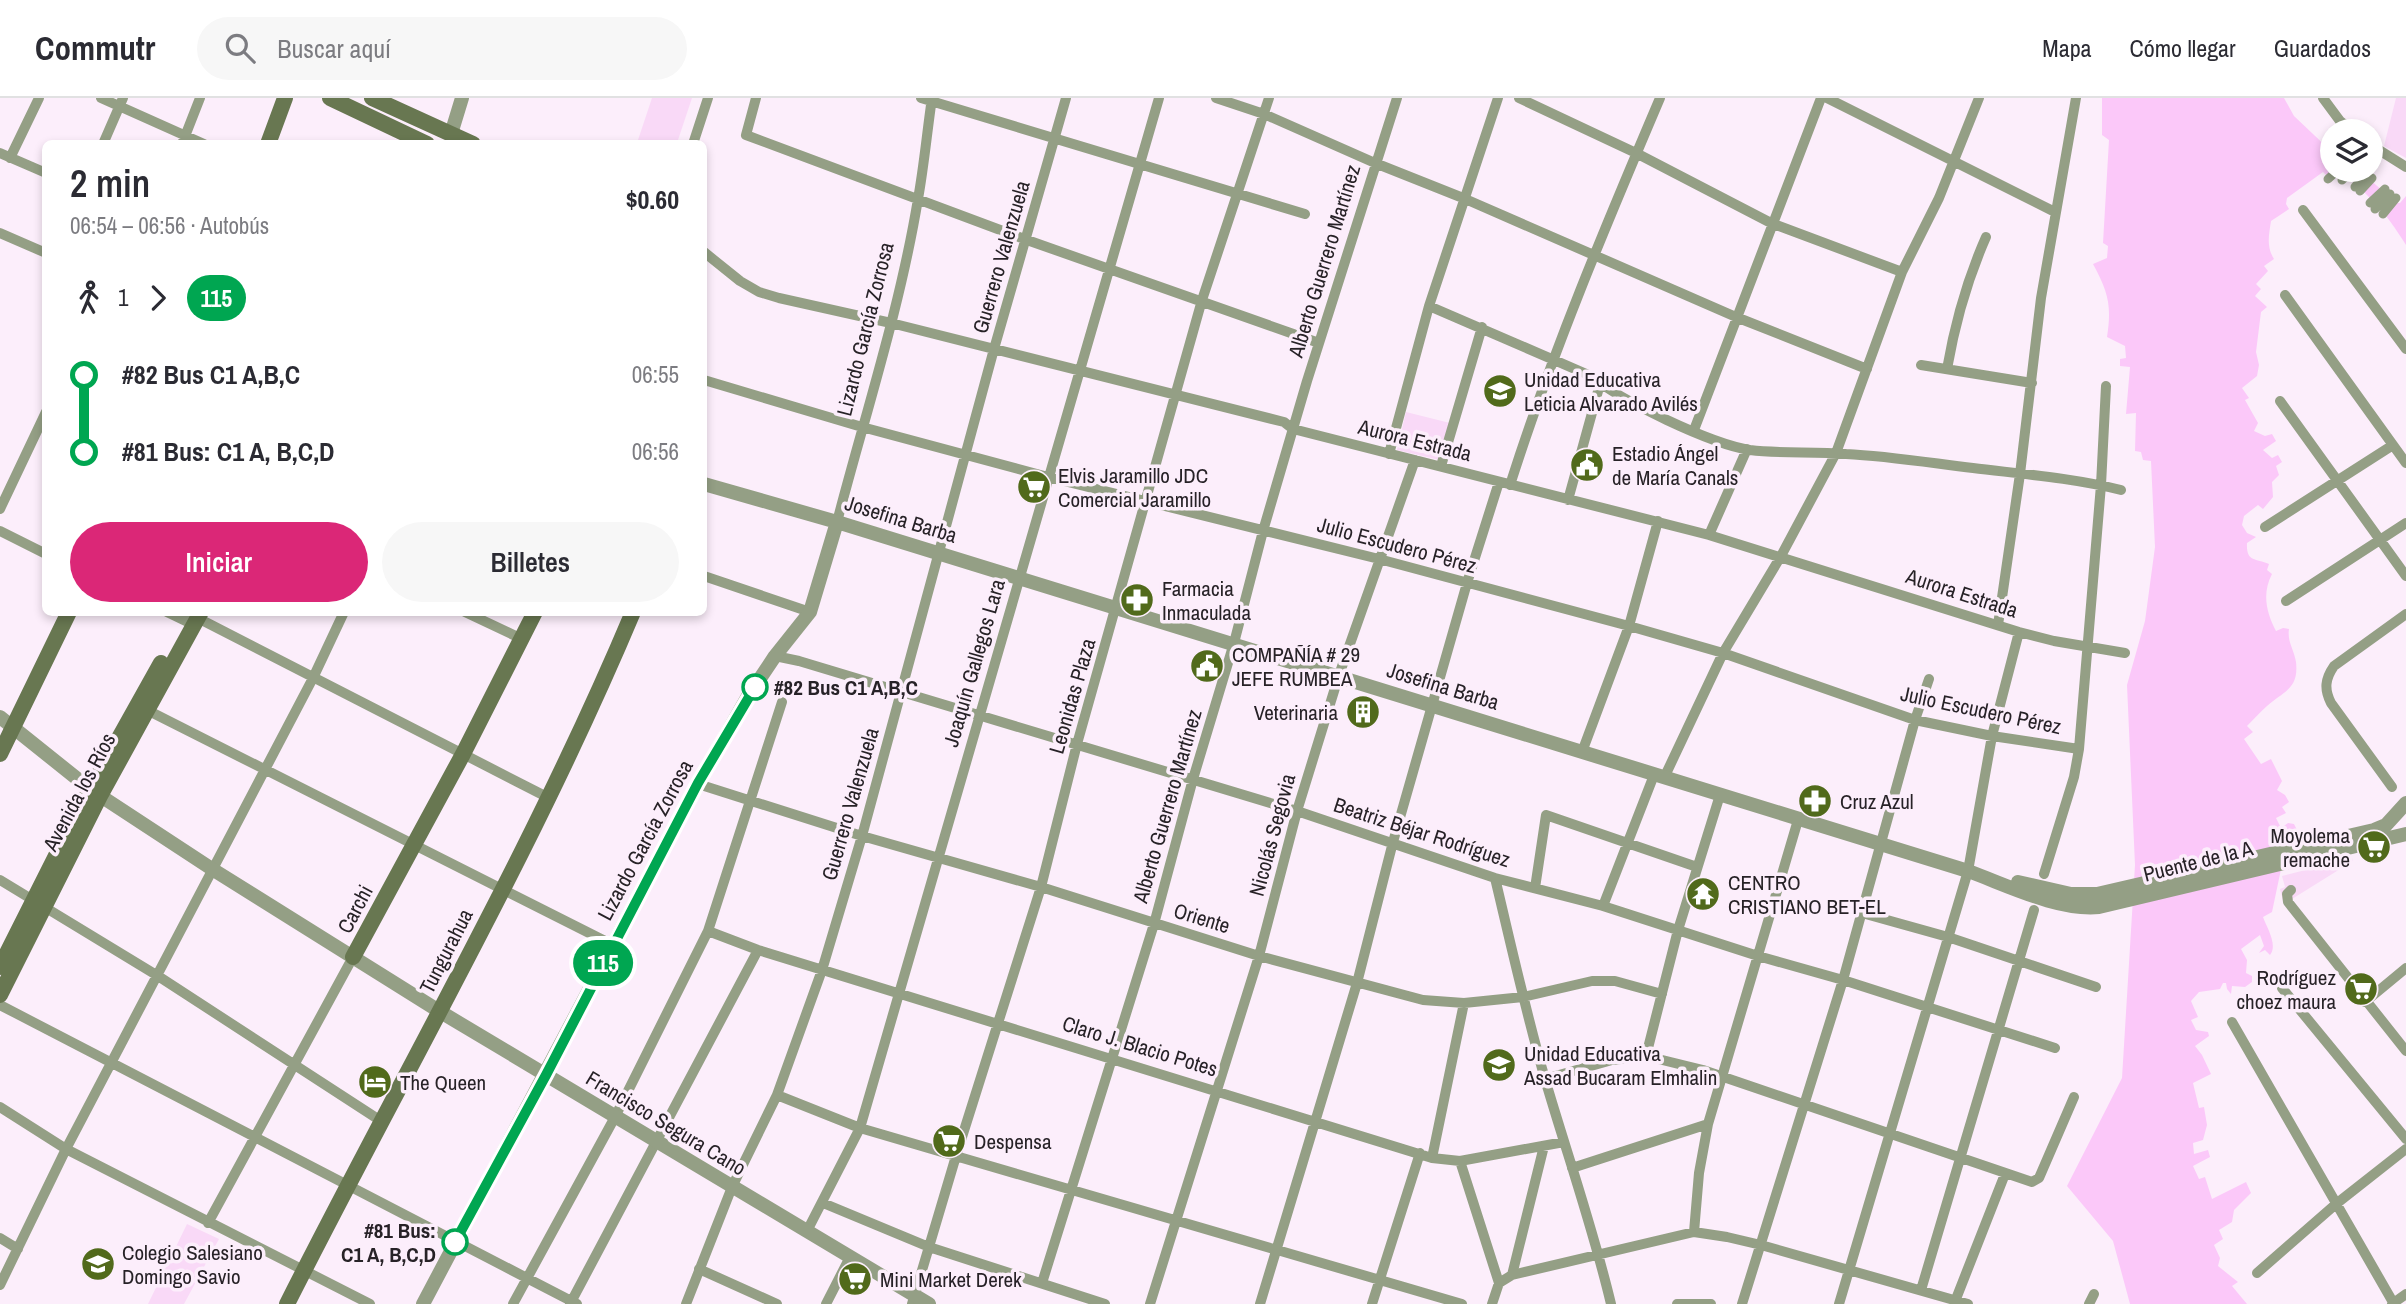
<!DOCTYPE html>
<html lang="es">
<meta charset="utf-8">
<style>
:root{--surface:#fff;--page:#f7f7f7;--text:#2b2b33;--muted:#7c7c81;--line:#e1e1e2;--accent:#db2777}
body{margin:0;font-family:"Archivo Narrow",sans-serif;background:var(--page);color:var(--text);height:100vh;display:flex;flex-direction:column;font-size:26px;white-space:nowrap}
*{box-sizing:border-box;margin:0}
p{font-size:23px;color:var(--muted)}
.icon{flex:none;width:38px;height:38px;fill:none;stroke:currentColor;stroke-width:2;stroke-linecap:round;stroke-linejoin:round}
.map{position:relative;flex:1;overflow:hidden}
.sheet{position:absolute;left:42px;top:42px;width:665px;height:476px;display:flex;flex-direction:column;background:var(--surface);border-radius:10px;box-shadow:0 4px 10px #0003}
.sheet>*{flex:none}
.badge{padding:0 14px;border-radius:23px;font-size:24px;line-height:46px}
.buttons{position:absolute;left:2320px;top:21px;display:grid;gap:14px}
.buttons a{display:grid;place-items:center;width:63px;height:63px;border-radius:50%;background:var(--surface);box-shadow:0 4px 10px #0003;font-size:35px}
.map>.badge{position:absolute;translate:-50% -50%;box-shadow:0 0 0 4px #fff}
.legs{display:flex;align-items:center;gap:10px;height:77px;padding:0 28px;font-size:23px}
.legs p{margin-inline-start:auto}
.overview{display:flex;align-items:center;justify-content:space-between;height:119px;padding:0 28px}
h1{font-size:38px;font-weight:600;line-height:52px}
.button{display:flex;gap:14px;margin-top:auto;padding:14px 28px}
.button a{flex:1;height:80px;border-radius:42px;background:var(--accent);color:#fff;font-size:28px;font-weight:600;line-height:80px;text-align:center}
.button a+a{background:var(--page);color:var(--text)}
ul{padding:0 28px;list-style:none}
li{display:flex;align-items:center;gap:24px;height:77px;font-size:26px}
li i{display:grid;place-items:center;width:10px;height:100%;margin:0 9px;background:currentColor}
li i::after{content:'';width:18px;height:18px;margin:-9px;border:5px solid;border-radius:50%;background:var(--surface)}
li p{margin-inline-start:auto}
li:first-child i{background:linear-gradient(#0000 50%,currentColor 0)}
li:last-child i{background:linear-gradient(currentColor 50%,#0000 0)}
header{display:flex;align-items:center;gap:42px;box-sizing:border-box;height:98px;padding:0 35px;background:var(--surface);border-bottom:2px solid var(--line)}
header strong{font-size:33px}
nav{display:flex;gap:38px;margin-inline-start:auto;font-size:24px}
.search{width:490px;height:63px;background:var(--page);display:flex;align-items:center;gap:18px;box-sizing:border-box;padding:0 24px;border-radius:38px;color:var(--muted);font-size:26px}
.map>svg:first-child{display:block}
.green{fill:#f9d9f7}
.water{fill:#fbc8f9}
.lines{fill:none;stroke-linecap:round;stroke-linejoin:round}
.pedestrian{stroke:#949f85;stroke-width:9}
.minor{stroke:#949f85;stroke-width:10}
.tertiary{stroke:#949f85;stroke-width:14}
.secondary{stroke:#687751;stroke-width:16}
.line-1-casing{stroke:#fff;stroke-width:16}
.line-1{stroke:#00a651;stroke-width:10}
.stop-1-dot{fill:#fff;stroke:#00a651;stroke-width:3.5}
.labels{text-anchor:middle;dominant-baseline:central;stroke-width:7;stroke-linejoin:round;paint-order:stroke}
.street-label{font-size:21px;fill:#272227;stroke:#fceefb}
.poi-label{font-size:21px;fill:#272227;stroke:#fceefb;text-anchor:start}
.stop-label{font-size:21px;font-weight:bold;fill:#272227;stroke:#fceefb;text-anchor:start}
</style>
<header>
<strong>Commutr</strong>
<div class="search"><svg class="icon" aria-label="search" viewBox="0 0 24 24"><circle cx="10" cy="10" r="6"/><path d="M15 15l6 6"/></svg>Buscar aquí</div>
<nav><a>Mapa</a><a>Cómo llegar</a><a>Guardados</a></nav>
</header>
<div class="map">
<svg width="2406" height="1206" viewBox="0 0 2406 1206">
<rect width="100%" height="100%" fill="#fceefb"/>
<path class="green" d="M 652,0 L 692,0 L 677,45 L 637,45 Z
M 2396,0 L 2406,0 L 2406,60 L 2384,48 Z
M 1406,314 L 1450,325 L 1440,362 L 1397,352 Z
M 2352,760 L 2353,763 L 2284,806 L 2280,791 L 2285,789 L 2282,778 Z
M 187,1126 L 219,1141 L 184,1206 L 148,1206 Z"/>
<path class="water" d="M 2102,0 L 2284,0 L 2294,18 L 2333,55 L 2333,72 C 2364,72 2374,85 2396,105 L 2400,105 L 2406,98 L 2406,147 C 2385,113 2371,99 2340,73 L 2331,82 L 2323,74 L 2287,100 L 2286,106 L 2289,111 L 2271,123 C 2269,137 2266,148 2274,161 L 2264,168 L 2268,173 L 2256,186 L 2261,191 L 2255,198 L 2267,209 L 2261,214 L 2256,254 L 2259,267 L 2257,278 L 2242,290 L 2249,300 L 2245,302 L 2258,325 L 2254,333 L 2265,338 L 2272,336 L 2276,343 L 2263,352 L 2272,360 L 2278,357 L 2282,364 L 2276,368 L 2279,377 L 2272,384 L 2273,399 L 2263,411 L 2258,407 L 2244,418 L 2242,427 L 2247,435 L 2256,439 L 2247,445 C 2246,464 2255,460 2269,466 L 2267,472 L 2272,476 C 2262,495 2266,514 2276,533 L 2283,530 L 2289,531 C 2287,544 2294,551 2296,564 C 2299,591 2284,593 2267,608 C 2260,614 2254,621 2247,628 L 2253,634 L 2244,641 L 2261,666 L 2271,661 L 2282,683 L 2277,692 L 2285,697 L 2289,704 L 2282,709 L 2286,715 L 2276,720 L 2281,730 L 2288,725 L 2294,726 L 2297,732 L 2288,738 L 2272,814 L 2263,819 C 2267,830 2278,847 2270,857 L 2265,852 L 2259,855 L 2264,848 L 2260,837 L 2241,851 L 2247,862 L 2246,875 L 2252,878 L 2252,884 L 2245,889 L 2232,888 L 2231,896 L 2227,891 L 2226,885 L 2223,885 L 2220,891 L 2199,894 L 2191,903 L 2198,919 L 2191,922 L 2196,932 L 2208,934 L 2209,938 L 2195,948 L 2202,957 L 2211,976 L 2193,985 L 2199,1010 L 2204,1009 L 2207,1027 L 2203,1042 L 2193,1045 L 2194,1056 L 2208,1052 L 2210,1059 L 2193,1068 L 2199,1081 L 2205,1079 L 2212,1101 L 2246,1084 L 2251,1095 L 2234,1112 L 2232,1124 L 2219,1132 L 2223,1141 L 2214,1147 L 2220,1160 L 2218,1168 L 2238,1184 L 2232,1188 L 2247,1206 L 2130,1206 L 2113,1143 L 2067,1088 L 2122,980 L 2135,767 L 2127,587 L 2145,523 L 2155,449 L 2151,363 L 2143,362 L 2141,354 L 2135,353 L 2136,315 L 2126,316 L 2130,269 L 2120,268 L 2120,261 L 2126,260 L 2125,248 L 2107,239 C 2112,207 2108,194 2093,166 L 2107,160 L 2108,148 L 2103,145 L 2109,42 L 2102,37 Z"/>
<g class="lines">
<path class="pedestrian" d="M 2328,81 L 2338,72
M 2342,82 L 2352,72
M 2355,89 L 2366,76
M 2360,93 L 2372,80
M 2370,105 L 2385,91
M 2375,111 L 2390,96
M 2383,116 L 2396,100"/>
<path class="minor" d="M 101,0 L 204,46
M 756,0 L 746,37 L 1027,142 L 1319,245
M 921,0 L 1305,116
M 1216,0 L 1264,16 L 1375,65 L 1463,100 L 1736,219 L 1867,271
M 1519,0 L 1636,55 L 1771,125 L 1902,174
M 1827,0 L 2055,114
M 2323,0 L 2340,23 L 2353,33
M 103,46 L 123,0
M 182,46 L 200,0
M 693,46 L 708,0
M 2371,47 L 2406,69
M 0,55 L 46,75
M 10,60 L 39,0
M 2303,112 L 2406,251
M 0,135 L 46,155
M 704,154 L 740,183 L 759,194 L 779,200 L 891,225 L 1284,324 L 1293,331 L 1709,437 L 2019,534 L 2054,543 L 2125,555
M 2285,197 L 2406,365
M 1429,208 L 1591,278 C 1621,303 1711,346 1750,352 C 1782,356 1814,353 1846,356 C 1888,358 1931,365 1973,370 C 2022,376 2073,380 2121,392
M 1921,267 L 2032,285
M 1947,271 C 1955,225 1967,182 1986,139
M 704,282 L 862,329 L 1048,379 L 1379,461 L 1629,528 L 1723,555 L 1915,622 L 1992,638 L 2079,651
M 2280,303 L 2406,478
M 1694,332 L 1821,0
M 1389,356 L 1429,208 L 1498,0
M 1441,368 L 1482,229
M 1510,387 C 1552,255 1606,127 1660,0
M 1568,402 L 1600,286
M 0,411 L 46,314
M 837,424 C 865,317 900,210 918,101 C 924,68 927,34 932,0
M 2265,429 L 2393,347
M 0,433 L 46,456
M 1709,437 L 1747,351
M 704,478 L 810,514
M 2286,503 L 2406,425
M 167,514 L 194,527
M 465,514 L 522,541
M 188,515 L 547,699
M 1998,527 L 2020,376 L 2041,200 L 2076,0
M 775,558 L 799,563 L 1297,713 L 1495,780 L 1603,808 L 1758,858 L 1843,882 L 2055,950
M 143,610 L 613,847
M 1582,654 L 1629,528 L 1658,423
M 1664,680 L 1723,555 L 1781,458 L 1836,355 L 1902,174 L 1939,100 L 1979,0
M 698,686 L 862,738 L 1041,789 L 1259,858 L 1423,902 L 1464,905 L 1523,899 L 1592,883 L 1615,883 L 1662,896
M 2392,689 L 2331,605 C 2324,591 2325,581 2334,568 L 2406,516
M 2044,776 L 2074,679 L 2079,651 L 2101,387 L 2106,288
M 1495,780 C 1511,847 1526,915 1545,981 C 1567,1056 1593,1130 1611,1206
M 0,782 L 158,878 L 381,1023
M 1535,790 L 1546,717 L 1697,769
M 2291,792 L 2287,796 L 2288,804 L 2406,953
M 1603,808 L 1654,677
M 1862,815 L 1948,839 L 2096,889
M 708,833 L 758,852 L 1432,1060 L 1460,1063 L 1564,1044
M 2282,890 L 2406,1041
M 2365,904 L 2406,870
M 0,907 L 577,1206
M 2232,924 L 2394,1206
M 1646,958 L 1678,832 L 1720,697
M 1545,981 L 1612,962 L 1646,958 L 1703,972 L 2032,1084 L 2039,1080 L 2074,999
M 777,997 L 860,1030 L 1462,1206
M 0,1009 L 66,1051 L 370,1206
M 1432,1060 L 1464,905
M 1460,1063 L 1499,1185
M 1572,1070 L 1708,1026
M 823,1105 L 929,1149 L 1105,1206
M 208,1125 L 353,859
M 807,1133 L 860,1030 L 1159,0
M 1694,1134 L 1699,1075 L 1708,1026 L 1798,722
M 0,1140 L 18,1151
M 699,1171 L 777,1206
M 2257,1175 L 2336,1106 L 2406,1051
M 1512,1177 L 1694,1134 L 1727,1139 L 1761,1147 L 1968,1206
M 1042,1185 L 1154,826 L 1193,681 L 1234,545 L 1263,433 L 1307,283 L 1397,0
M 0,1187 L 66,1051 L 313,580 L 344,514
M 1921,1192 L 2034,812
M 513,1206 L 615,1019 L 708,833 L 782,604
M 570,1206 L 758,852
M 686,1206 L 732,1089 L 777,997 L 822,872 L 862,738 L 994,251 L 1066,0
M 826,1206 L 850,1159
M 912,1206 L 956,1058 L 1041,789 L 1077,646 L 1202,202 L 1269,0
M 1150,1206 L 1259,858 L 1297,713 L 1339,577 L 1415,362
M 1260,1206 L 1357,885 L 1393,744 L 1467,485 L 1499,384
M 1372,1206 L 1420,1055
M 1492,1206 L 1499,1185 L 1512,1177 L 1544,1048
M 1677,1206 L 1711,1206
M 1742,1206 L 1843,882 L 1915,622 L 1929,581
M 1839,1206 L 1968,773 L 1992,638 L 2019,534
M 1954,1206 L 2005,1076
M 2089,1206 L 2094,1196
M 2392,1206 L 2406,1196"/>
<path class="tertiary" d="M 451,36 L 462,0
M 704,386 L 837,424 L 1968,773 C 2007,787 2058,813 2099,809 L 2406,736
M 0,619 L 90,691 L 212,771 L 439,913 L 929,1206
M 2018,784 L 2071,796 L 2097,796 L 2374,732 L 2386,727 L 2406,705
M 423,1206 L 698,686 L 747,600 L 775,558 L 810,514 L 837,424"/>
<path class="secondary" d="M 330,0 L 427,46
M 372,0 L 473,46
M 268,46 L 285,0
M 0,656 L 69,514
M 353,859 L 463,656 L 535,514
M 0,869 L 81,708 L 161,565
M 0,897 L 100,698 L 201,514
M 287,1206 C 403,976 533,752 633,514"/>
</g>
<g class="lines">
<g class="line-1-casing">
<path id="line-1" d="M 455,1144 L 546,977 L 698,685 L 755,589"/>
</g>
<use href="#line-1" class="line-1"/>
</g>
<defs>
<g id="school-disc" transform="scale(1.75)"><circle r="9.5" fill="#516a1b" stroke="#fceefb"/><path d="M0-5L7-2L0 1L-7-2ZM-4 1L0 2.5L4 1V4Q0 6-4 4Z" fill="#fff"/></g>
<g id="civic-disc" transform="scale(1.75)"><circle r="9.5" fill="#516a1b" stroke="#fceefb"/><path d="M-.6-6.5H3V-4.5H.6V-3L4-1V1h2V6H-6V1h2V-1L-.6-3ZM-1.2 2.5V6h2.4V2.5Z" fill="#fff"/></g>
<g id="supermarket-disc" transform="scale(1.75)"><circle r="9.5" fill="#516a1b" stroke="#fceefb"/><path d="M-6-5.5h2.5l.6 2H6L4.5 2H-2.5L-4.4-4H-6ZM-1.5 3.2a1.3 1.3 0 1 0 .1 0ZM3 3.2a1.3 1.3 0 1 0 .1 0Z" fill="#fff"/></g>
<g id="pharmacy-disc" transform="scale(1.75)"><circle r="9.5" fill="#516a1b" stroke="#fceefb"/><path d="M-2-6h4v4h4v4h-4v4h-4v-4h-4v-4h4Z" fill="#fff"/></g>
<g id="building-disc" transform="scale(1.75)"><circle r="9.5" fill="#516a1b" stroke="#fceefb"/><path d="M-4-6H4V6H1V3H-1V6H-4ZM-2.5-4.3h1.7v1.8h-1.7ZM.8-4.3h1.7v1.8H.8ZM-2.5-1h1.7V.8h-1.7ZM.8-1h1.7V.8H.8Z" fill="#fff"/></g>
<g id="temple-disc" transform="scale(1.75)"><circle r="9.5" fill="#516a1b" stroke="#fceefb"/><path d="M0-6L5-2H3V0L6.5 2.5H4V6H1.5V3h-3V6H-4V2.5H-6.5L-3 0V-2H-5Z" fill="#fff"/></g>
<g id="hotel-disc" transform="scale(1.75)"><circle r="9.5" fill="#516a1b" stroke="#fceefb"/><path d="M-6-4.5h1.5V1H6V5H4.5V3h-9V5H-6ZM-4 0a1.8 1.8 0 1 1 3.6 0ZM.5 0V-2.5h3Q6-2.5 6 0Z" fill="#fff"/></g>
</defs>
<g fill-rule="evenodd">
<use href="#school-disc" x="1500" y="293"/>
<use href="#civic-disc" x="1587" y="367"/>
<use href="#supermarket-disc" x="1034" y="389"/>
<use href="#pharmacy-disc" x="1137" y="502"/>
<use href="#civic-disc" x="1207" y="568"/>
<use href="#building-disc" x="1363" y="614"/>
<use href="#pharmacy-disc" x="1815" y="703"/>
<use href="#supermarket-disc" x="2374" y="749"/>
<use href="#temple-disc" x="1703" y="796"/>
<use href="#supermarket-disc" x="2361" y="891"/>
<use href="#school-disc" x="1499" y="967"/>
<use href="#hotel-disc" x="375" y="984"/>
<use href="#supermarket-disc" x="949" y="1043"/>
<use href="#school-disc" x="98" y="1166"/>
<use href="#supermarket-disc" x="855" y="1181"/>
</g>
<g class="stop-1-dot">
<circle cx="755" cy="589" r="12"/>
<circle cx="455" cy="1144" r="12"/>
</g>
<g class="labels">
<g class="street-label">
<text transform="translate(1001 159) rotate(-74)">Guerrero Valenzuela</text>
<text transform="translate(1324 163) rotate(-73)">Alberto Guerrero Martínez</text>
<text transform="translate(865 231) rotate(-76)">Lizardo García Zorrosa</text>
<text transform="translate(1415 342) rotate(14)">Aurora Estrada</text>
<text transform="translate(901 421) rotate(17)">Josefina Barba</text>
<text transform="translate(1397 447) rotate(15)">Julio Escudero Pérez</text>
<text transform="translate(1962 495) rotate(18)">Aurora Estrada</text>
<text transform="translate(974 565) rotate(-74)">Joaquín Gallegos Lara</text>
<text transform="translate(1443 588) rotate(17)">Josefina Barba</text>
<text transform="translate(1072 598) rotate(-74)">Leonidas Plaza</text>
<text transform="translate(1981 612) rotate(12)">Julio Escudero Pérez</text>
<text transform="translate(79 694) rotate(-62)">Avenida los Ríos</text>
<text transform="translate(850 706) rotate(-74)">Guerrero Valenzuela</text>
<text transform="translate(1167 708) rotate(-74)">Alberto Guerrero Martínez</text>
<text transform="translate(1422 734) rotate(18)">Beatriz Béjar Rodríguez</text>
<text transform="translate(1272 737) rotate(-75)">Nicolás Segovia</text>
<text transform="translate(645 742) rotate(-62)">Lizardo García Zorrosa</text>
<text transform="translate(2198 763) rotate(-14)">Puente de la A</text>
<text transform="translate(355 811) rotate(-62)">Carchi</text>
<text transform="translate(1202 820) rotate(17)">Oriente</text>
<text transform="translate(446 853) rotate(-63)">Tungurahua</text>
<text transform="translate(1140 948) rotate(17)">Claro J. Blacio Potes</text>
<text transform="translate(666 1025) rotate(31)">Francisco Segura Cano</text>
</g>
<g class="poi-label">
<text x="1524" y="281">Unidad Educativa<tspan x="1524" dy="24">Leticia Alvarado Avilés</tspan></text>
<text x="1612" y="355">Estadio Ángel<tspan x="1612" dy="24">de María Canals</tspan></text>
<text x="1058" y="377">Elvis Jaramillo JDC<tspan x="1058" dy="24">Comercial Jaramillo</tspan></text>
<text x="1162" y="490">Farmacia<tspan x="1162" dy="24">Inmaculada</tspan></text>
<text x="1232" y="556">COMPAÑÍA # 29<tspan x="1232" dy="24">JEFE RUMBEA</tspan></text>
<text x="1338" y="614" text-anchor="end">Veterinaria</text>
<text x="1840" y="703">Cruz Azul</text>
<text x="2350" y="737" text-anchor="end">Moyolema<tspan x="2350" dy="24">remache</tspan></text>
<text x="1728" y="784">CENTRO<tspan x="1728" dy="24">CRISTIANO BET-EL</tspan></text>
<text x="2336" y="879" text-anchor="end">Rodríguez<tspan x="2336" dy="24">choez maura</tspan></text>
<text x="1524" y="955">Unidad Educativa<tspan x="1524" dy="24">Assad Bucaram Elmhalin</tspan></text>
<text x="400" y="984">The Queen</text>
<text x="974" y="1043">Despensa</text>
<text x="122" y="1154">Colegio Salesiano<tspan x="122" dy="24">Domingo Savio</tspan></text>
<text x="880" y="1181">Mini Market Derek</text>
</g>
<g class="stop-label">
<text x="774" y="589">#82 Bus C1 A,B,C</text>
<text x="436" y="1132" text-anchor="end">#81 Bus:<tspan x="436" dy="24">C1 A, B,C,D</tspan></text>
</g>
</g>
</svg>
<div class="buttons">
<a><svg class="icon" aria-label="layers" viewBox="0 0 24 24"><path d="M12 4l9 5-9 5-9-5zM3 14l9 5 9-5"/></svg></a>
</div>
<b class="badge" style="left:603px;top:865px;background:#00a651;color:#fff">115</b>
<section class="sheet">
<div class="overview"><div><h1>2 min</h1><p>06:54 – 06:56 · Autobús</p></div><b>$0.60</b></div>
<div class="legs"><svg class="icon" aria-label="walk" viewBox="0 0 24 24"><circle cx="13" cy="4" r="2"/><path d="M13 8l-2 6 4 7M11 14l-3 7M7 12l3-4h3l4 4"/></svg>1<svg class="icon" aria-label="forward" viewBox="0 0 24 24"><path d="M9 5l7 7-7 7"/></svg><b class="badge" style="background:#00a651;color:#fff">115</b></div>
<ul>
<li><i style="color:#00a651"></i><b>#82 Bus C1 A,B,C</b><p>06:55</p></li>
<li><i style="color:#00a651"></i><b>#81 Bus: C1 A, B,C,D</b><p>06:56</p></li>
</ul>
<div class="button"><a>Iniciar</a><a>Billetes</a></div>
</section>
</div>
